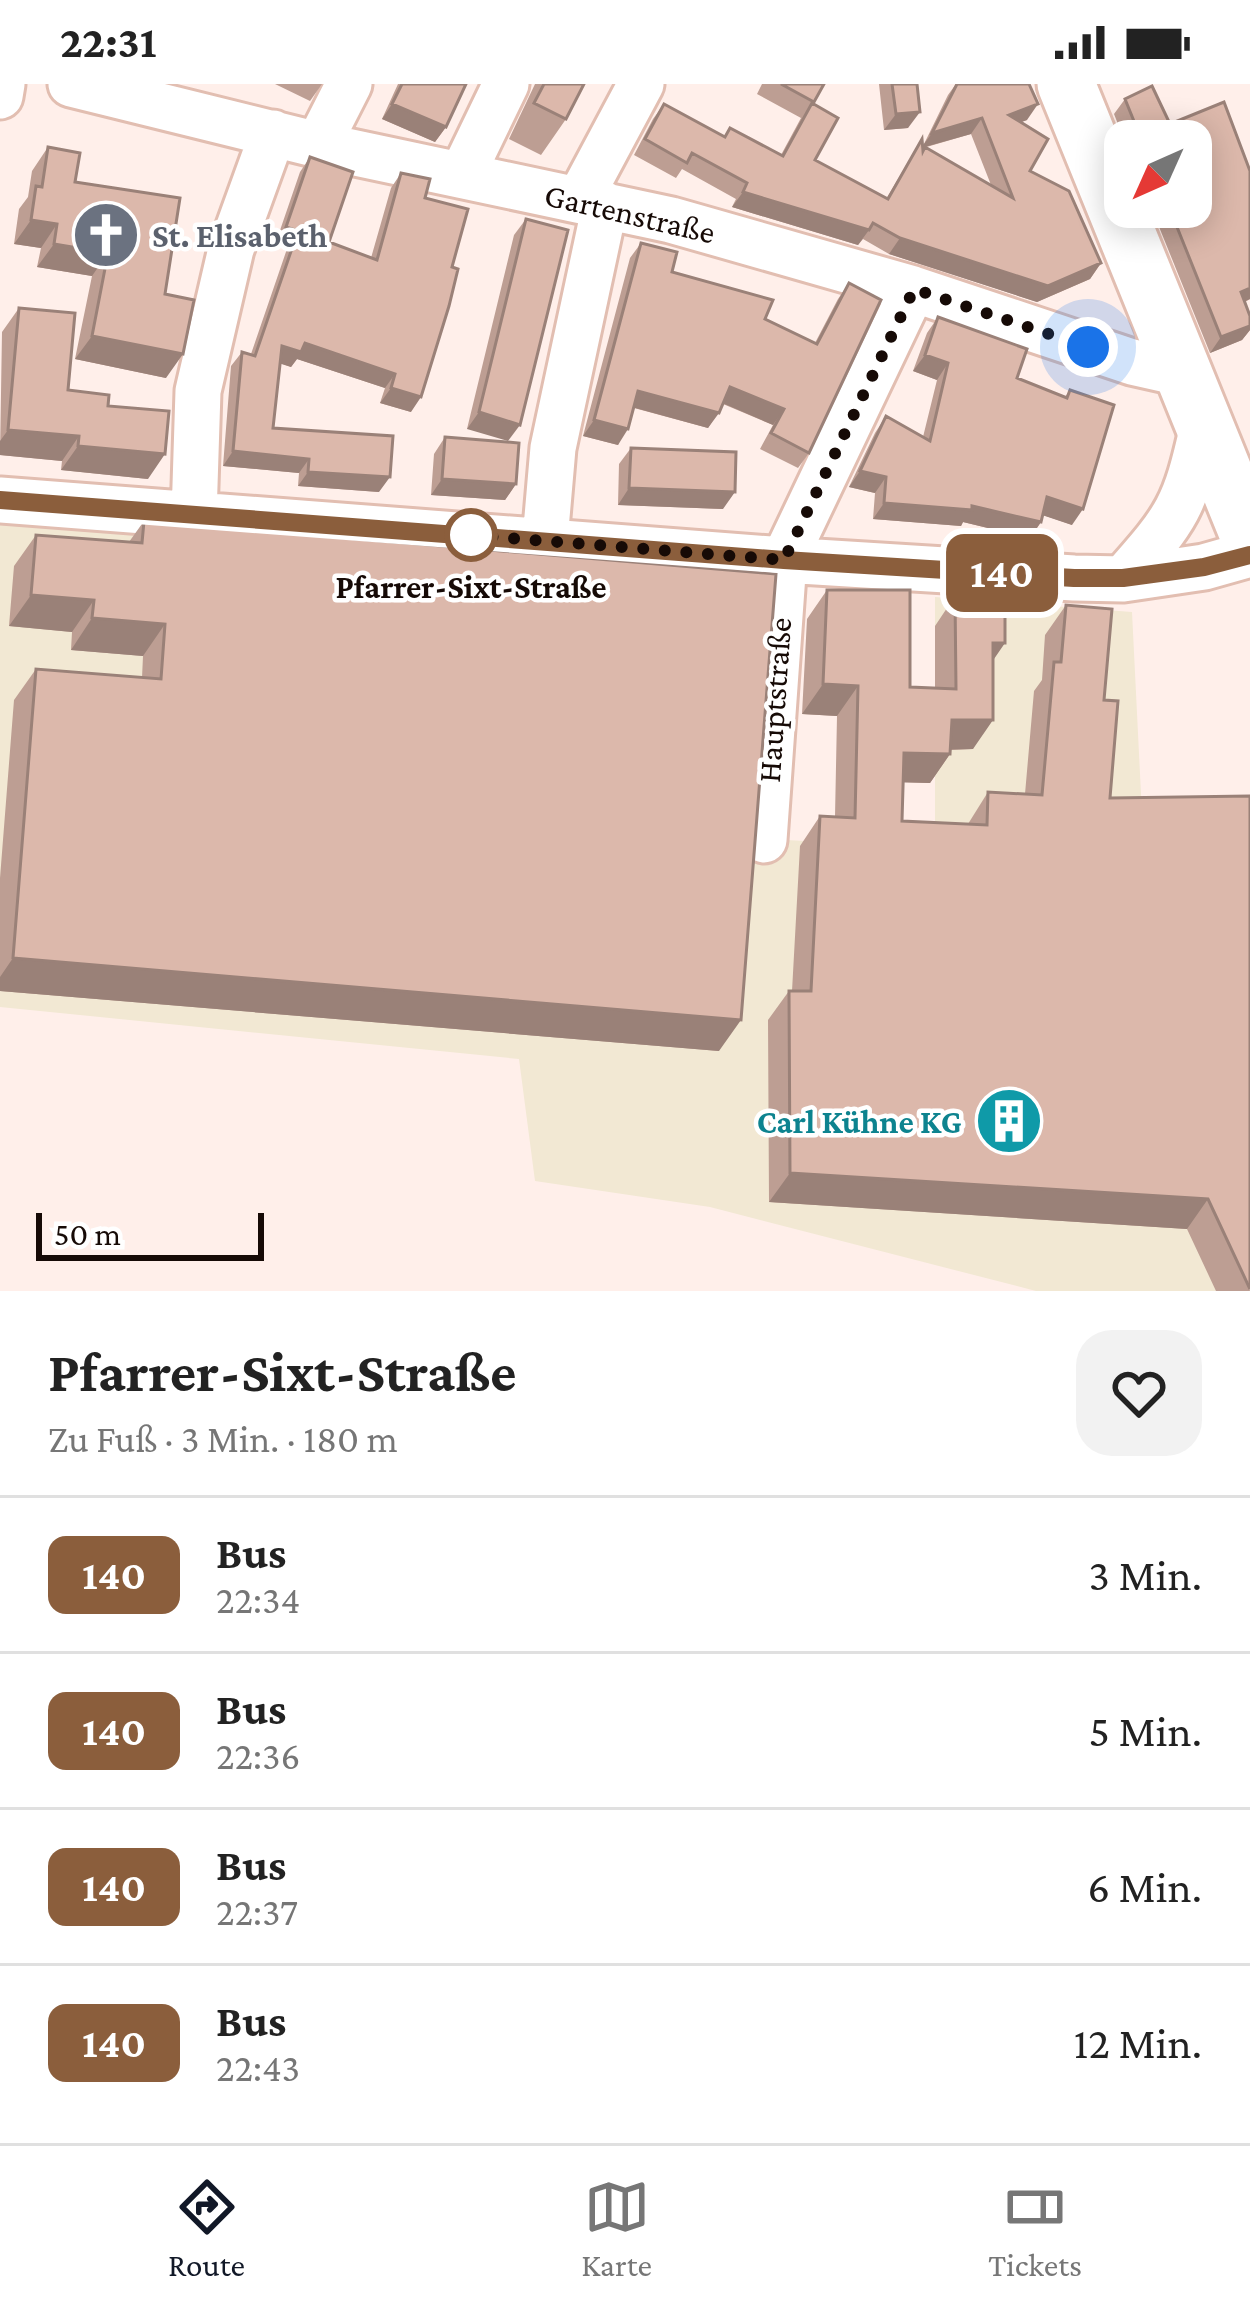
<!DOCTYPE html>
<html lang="de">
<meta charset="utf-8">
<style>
:root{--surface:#fff;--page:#f2f2f2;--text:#222;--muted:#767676;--line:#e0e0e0;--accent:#111827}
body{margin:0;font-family:"Crimson Pro",serif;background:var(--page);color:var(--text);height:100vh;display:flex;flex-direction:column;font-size:45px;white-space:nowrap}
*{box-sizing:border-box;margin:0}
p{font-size:39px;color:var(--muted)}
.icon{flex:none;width:66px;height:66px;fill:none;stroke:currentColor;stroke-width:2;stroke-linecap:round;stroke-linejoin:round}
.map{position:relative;height:1207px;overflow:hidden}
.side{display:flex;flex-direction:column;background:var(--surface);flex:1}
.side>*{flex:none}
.badge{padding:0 24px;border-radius:18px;font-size:42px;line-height:78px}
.needle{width:78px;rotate:225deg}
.controls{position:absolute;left:1104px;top:36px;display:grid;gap:24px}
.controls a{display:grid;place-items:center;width:108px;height:108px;border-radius:24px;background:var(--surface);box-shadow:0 6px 30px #0003;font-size:60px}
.scale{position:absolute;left:36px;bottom:30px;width:228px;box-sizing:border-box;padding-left:12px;border:6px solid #160a06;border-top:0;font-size:33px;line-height:42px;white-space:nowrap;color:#160a06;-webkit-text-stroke:9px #fff;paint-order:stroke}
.you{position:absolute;width:60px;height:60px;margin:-30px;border:9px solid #fff;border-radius:50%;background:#1a73e8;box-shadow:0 0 0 18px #1a73e833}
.map>.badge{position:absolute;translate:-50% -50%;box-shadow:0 0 0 6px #fff}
.round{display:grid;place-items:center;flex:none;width:126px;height:126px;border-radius:36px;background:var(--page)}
.overview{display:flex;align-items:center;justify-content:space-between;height:204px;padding:0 48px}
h1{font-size:57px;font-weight:700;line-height:90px}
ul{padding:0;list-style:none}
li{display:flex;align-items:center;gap:36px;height:156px;padding:0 48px;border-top:3px solid var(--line)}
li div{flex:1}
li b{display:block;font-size:45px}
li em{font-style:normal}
li .badge{min-width:132px;font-weight:700;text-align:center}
.status{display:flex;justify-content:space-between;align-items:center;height:84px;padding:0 60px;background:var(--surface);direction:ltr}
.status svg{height:33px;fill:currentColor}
.tabs{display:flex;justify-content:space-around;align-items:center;height:168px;border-top:3px solid var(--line);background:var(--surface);font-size:33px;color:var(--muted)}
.tabs a{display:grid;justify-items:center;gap:6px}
.tabs .active{color:var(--accent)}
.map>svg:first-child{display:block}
.industrial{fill:#f2e8d3}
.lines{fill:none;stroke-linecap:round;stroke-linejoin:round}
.minor-casing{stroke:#e2beb1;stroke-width:51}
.major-casing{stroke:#e2beb1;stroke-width:63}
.minor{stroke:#fff;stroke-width:45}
.major{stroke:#fff;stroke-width:57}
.wall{fill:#bd9e93;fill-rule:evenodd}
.shaded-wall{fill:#9a8178}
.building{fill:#dcb8ab;stroke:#9a8178;stroke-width:3}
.line-casing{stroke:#fff;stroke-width:27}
.line{stroke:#8b5e3c;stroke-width:18}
.walk{stroke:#160a06;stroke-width:12;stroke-dasharray:0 21.6}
.stop-dot{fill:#fff;stroke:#8b5e3c;stroke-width:6}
.labels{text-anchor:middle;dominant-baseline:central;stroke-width:9;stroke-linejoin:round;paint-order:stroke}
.street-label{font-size:33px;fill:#160a06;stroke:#fff}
.worship-label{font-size:33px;font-weight:bold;fill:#5b616d;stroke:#fff;text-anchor:start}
.stop-label{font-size:33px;font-weight:bold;fill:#160a06;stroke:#fff}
.culture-label{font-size:33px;font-weight:bold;fill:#0d838f;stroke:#fff;text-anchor:end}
</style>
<div class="status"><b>22:31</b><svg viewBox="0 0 49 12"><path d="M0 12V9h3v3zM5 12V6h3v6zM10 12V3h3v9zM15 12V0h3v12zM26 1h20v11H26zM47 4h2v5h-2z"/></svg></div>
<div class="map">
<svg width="1250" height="1207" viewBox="0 0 1250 1207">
<rect width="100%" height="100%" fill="#ffefea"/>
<path class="industrial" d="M 0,440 L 799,499 L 786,756 L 935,764 L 935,513 L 1132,528 L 1142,730 L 1250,1207 L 1036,1207 L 710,1123 L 535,1097 L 519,975 L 0,923 Z"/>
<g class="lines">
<g class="minor-casing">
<path id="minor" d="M 71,0 L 318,61 L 671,136 L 913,205 L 1132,278 L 1181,289
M 0,12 L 2,0
M 318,61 L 349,0
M 462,91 L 506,0
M 579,116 L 641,0
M 0,416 L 784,476 L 1074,494 L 1123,495 L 1204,483 L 1250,470
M 194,433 L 198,307 L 231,165 L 273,49
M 545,456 L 553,364 L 605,121
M 1123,495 C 1178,433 1185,423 1203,342
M 764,756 L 784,476 L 913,205"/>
</g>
<g class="major-casing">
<path id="major" d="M 1066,0 L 1250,454"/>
</g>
<use href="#minor" class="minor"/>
<use href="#major" class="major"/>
</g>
<path class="wall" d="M 275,0 L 322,0 L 310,17 Z
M 398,0 L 466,0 L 446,43 L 435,58 L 382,35 Z
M 535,0 L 584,0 L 566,35 L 541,71 L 509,55 Z
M 762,0 L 824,0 L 813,20 L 815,76 L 886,115 L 922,55 L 923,62 L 948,11 L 956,0 L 1027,36 L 1020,38 L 1030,87 L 1101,179 L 1090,195 L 1037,218 L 889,170 L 863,155 L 858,161 L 732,123 L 736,115 L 682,85 L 676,94 L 634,71 L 653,35 L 664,20 L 724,53 L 730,44 L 781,71 L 801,34 L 757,10 ZM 971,50 L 991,101 L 923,64 Z
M 879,0 L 917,0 L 908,44 L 884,46 Z
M 1125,15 L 1250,87 L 1250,215 L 1245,218 L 1250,232 L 1250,246 L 1242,256 L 1210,269 L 1151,123 L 1191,123 L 1191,57 L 1125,58 L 1114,30 Z
M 48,63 L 165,210 L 166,294 L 75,275 L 92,192 L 37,183 L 41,164 L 14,160 L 19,125 L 28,113 L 32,87 Z
M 310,73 L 329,158 L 371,174 L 391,104 L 401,89 L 425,114 L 411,328 L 380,319 L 385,304 L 297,275 L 291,283 L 280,279 L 273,344 L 379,408 L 298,402 L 299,389 L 223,382 L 231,282 L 242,268 L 251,270 L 288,162 L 276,158 L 300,88 Z
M 526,135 L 520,341 L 467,345 L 514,151 Z
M 641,159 L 672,188 L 815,259 L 838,215 L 849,199 L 809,369 L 798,384 L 760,365 L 773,341 L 723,320 L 708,344 L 634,324 L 618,361 L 583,352 L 630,174 Z
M 19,224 L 68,306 L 108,322 L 148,395 L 61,386 L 62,377 L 0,371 L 2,248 Z
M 938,233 L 1017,294 L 1065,313 L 1070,306 L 1072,441 L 1043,431 L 1041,438 L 1030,454 L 963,438 L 961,442 L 873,435 L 875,409 L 849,403 L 875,349 L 886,332 L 923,353 L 937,296 L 913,287 L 927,249 Z
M 445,353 L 516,400 L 505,416 L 431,411 L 434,370 Z
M 631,364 L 723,425 L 618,421 L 619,380 Z
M 144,437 L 719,967 L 0,907 L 0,794 L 14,616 L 36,585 L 142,594 L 143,572 L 71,566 L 72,548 L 9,542 L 14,482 L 36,451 L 129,458 Z
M 827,506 L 910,603 L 935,604 L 935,542 L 955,512 L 993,576 L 973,665 L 951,666 L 950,670 L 930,699 L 903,698 L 902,737 L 968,740 L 988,708 L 1025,710 L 1034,607 L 1042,596 L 1045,551 L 1066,521 L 1104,616 L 1110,714 L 1250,1207 L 1216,1207 L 1187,1145 L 769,1118 L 768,936 L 789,907 L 792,907 L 800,762 L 820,732 L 835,733 L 837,632 L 802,630 L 807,535 Z"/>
<path class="shaded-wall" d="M 392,20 L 446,43 L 435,58 L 382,35 Z
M 1038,20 L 1027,36 L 998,47 L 1009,31 Z
M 920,28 L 908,44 L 884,46 L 896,30 Z
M 982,34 L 971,50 L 921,64 L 932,49 Z
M 743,108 L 869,146 L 858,161 L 732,123 Z
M 31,136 L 57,140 L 41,164 L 14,160 Z
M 286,143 L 298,147 L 288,162 L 276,158 Z
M 900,154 L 1101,179 L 1090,195 L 1037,218 L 889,170 Z
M 54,160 L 108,169 L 92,192 L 37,183 Z
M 1250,204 L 1250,215 L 1230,224 L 1241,208 Z
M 1250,242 L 1250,246 L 1242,256 L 1210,269 L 1221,253 Z
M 92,252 L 183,270 L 166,294 L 75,275 Z
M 305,259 L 395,290 L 385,304 L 297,275 L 291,283 L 272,277 L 282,262 Z
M 925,271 L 948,279 L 937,296 L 913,287 Z
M 730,303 L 784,325 L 773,341 L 720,318 Z
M 391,304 L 421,313 L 411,328 L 380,319 Z
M 638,307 L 719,329 L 708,344 L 628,322 Z
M 479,328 L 520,341 L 508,357 L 467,345 Z
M 594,336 L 628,345 L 618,361 L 583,352 Z
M 8,346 L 79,352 L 62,377 L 0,371 L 0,357 Z
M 78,362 L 165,370 L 148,395 L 61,386 Z
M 233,367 L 309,375 L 299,389 L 223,382 Z
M 860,387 L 886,393 L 875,409 L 849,403 Z
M 308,388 L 390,393 L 379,408 L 298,402 Z
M 442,395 L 516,400 L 505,416 L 431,411 Z
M 629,404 L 735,408 L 723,425 L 618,421 Z
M 1047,413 L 1083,425 L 1072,441 L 1036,429 Z
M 884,419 L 972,422 L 1041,438 L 1030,454 L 963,438 L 961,442 L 873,435 Z
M 31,511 L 94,516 L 72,548 L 9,542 Z
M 92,534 L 165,540 L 143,572 L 71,566 Z
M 993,559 L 1005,559 L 985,588 Z
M 823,600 L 858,602 L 837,632 L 802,630 Z
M 952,636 L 993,636 L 973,665 L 931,666 Z
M 904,669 L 950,670 L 930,699 L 884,698 Z
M 13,874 L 741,936 L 719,967 L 0,907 L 0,893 Z
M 790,1089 L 1208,1115 L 1187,1145 L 769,1118 Z"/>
<path class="building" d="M 402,0 L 466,0 L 446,43 L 392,20 Z
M 544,0 L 584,0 L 566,35 L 534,19 Z
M 781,0 L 824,0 L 814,18 Z
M 892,0 L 917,0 L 920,28 L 896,30 Z
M 957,0 L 1029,0 L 1038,20 L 1009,31 L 1048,55 L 1030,87 L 1069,107 L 1101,179 L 1048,202 L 900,154 L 873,139 L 869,146 L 743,108 L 747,99 L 692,69 L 687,79 L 645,55 L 664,20 L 725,53 L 730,44 L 783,72 L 812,19 L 838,34 L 815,76 L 888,115 L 922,55 L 923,67 L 925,63 L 1013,114 L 982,34 L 932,49 Z
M 1152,2 L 1170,40 L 1224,18 L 1250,87 L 1250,204 L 1241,208 L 1250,232 L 1250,242 L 1221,253 L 1169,123 L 1191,123 L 1191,57 L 1142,57 L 1125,15 Z
M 48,63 L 80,69 L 75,98 L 180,114 L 165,210 L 194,216 L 183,270 L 92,252 L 108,169 L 54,160 L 57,140 L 31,136 L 36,102 L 42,103 Z
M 310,73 L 353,88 L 329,158 L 377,176 L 401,89 L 430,95 L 425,114 L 468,125 L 452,183 L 458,185 L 449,222 L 421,313 L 391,304 L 395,290 L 305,259 L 301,268 L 282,262 L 273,344 L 393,352 L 390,393 L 308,388 L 309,375 L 233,367 L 242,268 L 255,272 L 298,147 L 286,143 Z
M 526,135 L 568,146 L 520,341 L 479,328 Z
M 641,159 L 677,168 L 672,188 L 773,216 L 765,235 L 817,260 L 849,199 L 881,216 L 809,369 L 771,349 L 784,325 L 730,303 L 719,329 L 638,307 L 628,345 L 594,336 Z
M 19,224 L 75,229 L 68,306 L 109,311 L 108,322 L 169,327 L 165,370 L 78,362 L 79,352 L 8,346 Z
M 938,233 L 1027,265 L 1017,294 L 1067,314 L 1070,306 L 1114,321 L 1083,425 L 1047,413 L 1041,438 L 972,422 L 972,426 L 884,419 L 886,393 L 860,387 L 886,332 L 930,357 L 948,279 L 925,271 Z
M 445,353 L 519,359 L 516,400 L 442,395 Z
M 631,364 L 736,368 L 735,408 L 629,404 Z
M 144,437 L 776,490 L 741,936 L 13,874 L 36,585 L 161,595 L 165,540 L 92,534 L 94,516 L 31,511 L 36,451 L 142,459 Z
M 827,506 L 910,506 L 910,603 L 956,605 L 955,512 L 1005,512 L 1005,559 L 993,559 L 993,636 L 952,636 L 950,670 L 904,669 L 902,737 L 987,741 L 988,708 L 1042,711 L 1054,578 L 1061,578 L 1066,521 L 1112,525 L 1104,616 L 1118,617 L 1110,714 L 1250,712 L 1250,1205 L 1208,1115 L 790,1089 L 789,907 L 811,907 L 820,732 L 855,734 L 858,602 L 823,600 Z"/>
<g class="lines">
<g class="line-casing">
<path id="line" d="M 0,416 L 784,476 L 1074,494 L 1123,494 L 1204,483 L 1250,471"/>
</g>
<use href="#line" class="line"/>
<path class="walk" d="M 471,451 L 784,476 L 914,205 L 1088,263"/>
</g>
<defs>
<g id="church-disc" transform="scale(3.45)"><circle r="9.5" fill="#6b7280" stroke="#fff"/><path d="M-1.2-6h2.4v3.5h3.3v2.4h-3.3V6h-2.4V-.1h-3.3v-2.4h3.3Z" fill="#fff"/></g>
<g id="building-disc" transform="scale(3.45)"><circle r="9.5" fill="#0f9aa8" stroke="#fff"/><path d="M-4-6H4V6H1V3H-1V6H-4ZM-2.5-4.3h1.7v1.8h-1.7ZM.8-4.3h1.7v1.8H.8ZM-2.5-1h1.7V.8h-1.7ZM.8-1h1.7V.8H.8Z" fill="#fff"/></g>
</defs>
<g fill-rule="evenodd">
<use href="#church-disc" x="106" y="151"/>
<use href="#building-disc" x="1009" y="1037"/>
</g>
<circle class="stop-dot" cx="471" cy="451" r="24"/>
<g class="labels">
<g class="street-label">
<text transform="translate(630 129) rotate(13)">Gartenstraße</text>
<text transform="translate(774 616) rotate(-86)">Hauptstraße</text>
</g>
<g class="worship-label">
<text x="152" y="151">St. Elisabeth</text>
</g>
<g class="stop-label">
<text x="471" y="502">Pfarrer-Sixt-Straße</text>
</g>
<g class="culture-label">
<text x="962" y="1037">Carl Kühne KG</text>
</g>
</g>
</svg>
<div class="controls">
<a><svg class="needle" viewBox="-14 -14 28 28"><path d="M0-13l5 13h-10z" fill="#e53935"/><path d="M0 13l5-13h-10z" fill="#767676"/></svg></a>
</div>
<div class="scale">50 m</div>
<div class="you" style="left:1088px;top:263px"></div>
<b class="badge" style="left:1002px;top:489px;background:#8b5e3c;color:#fff">140</b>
</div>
<section class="side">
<div class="overview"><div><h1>Pfarrer-Sixt-Straße</h1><p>Zu Fuß · 3 Min. · 180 m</p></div><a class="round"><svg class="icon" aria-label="heart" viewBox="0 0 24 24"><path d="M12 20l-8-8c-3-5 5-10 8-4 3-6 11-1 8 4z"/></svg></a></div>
<ul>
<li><span class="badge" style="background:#8b5e3c;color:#fff">140</span><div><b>Bus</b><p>22:34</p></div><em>3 Min.</em></li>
<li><span class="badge" style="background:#8b5e3c;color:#fff">140</span><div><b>Bus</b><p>22:36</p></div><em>5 Min.</em></li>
<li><span class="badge" style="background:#8b5e3c;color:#fff">140</span><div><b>Bus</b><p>22:37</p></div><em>6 Min.</em></li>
<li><span class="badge" style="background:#8b5e3c;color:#fff">140</span><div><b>Bus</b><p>22:43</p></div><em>12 Min.</em></li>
</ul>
</section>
<nav class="tabs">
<a class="active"><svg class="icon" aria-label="directions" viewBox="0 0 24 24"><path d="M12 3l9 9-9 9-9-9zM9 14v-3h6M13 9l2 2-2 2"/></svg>Route</a>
<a><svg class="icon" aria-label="map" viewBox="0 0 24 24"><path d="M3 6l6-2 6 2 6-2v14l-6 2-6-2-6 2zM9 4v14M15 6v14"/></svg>Karte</a>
<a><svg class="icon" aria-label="tickets" viewBox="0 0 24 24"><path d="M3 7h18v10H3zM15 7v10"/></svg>Tickets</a>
</nav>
